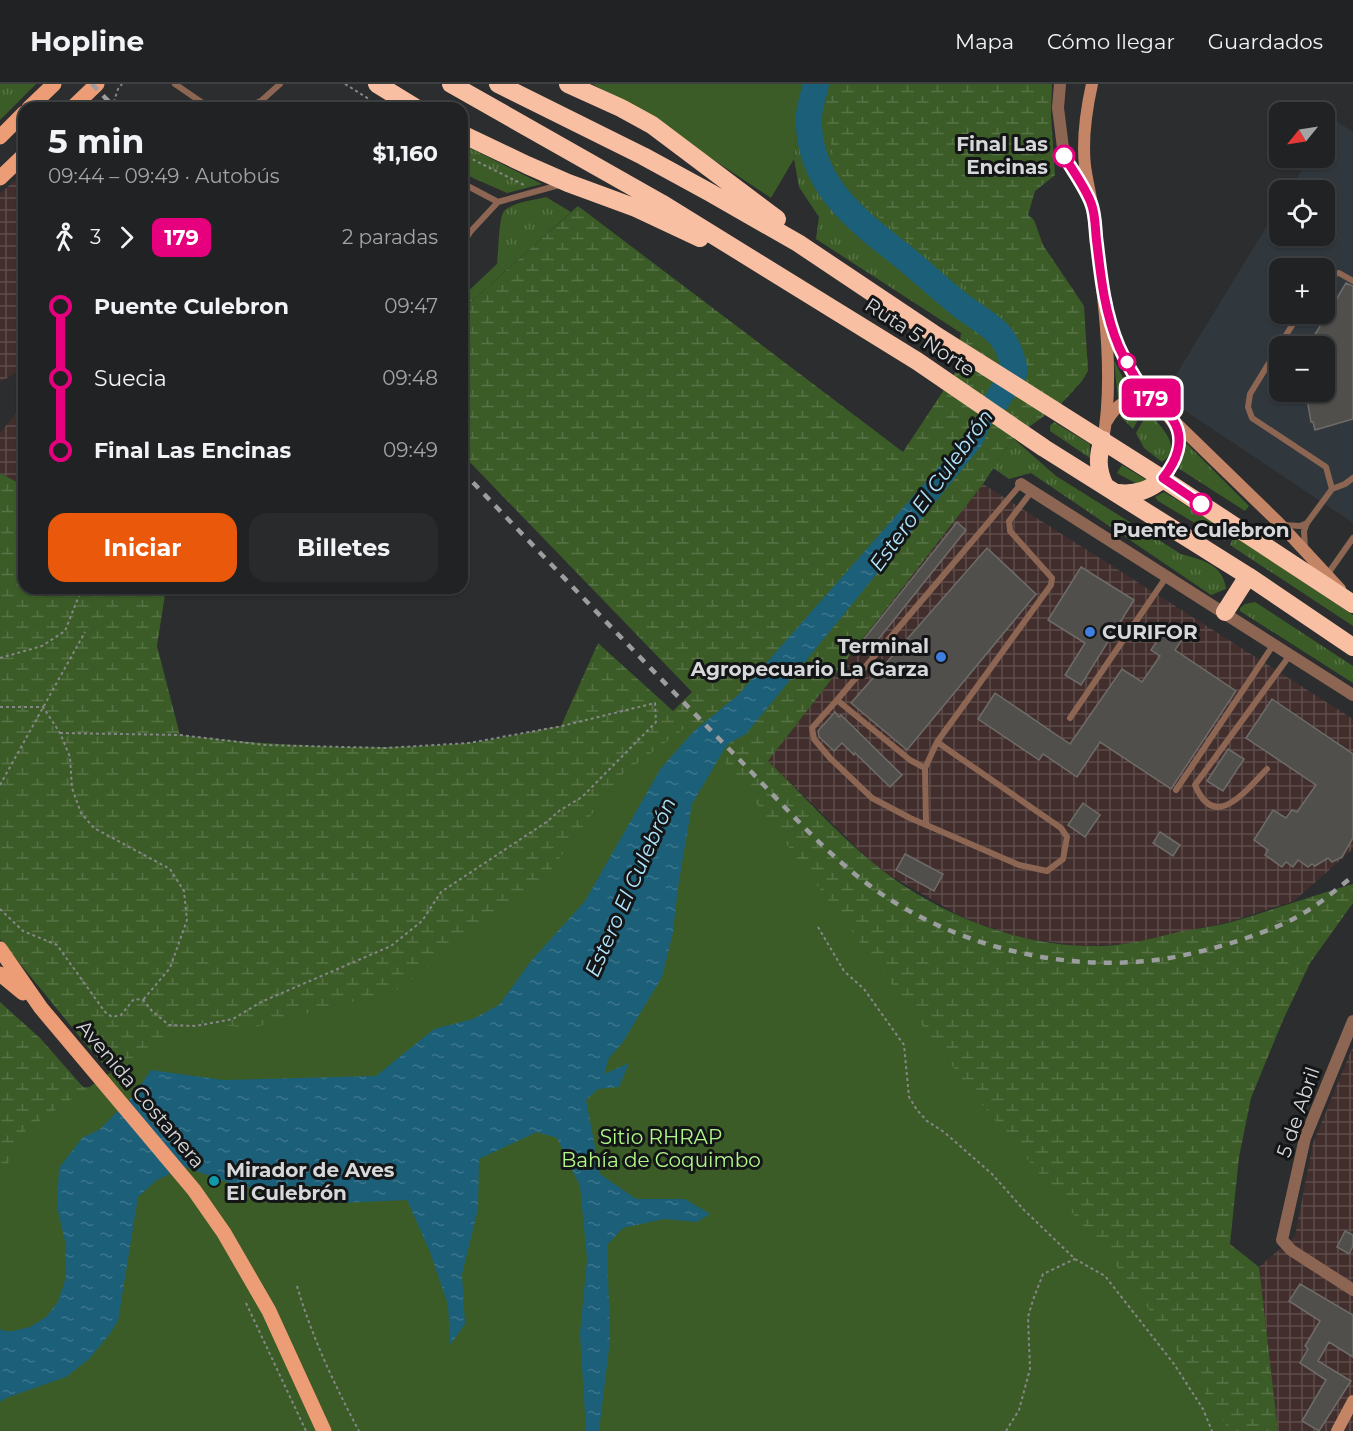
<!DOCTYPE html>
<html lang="es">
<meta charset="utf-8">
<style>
:root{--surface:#202223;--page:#282a2b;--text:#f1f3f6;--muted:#a2a4a6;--line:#3d3f41;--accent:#ea580c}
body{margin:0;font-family:Montserrat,sans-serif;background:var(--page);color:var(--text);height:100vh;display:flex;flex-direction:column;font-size:22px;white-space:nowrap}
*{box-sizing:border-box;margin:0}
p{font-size:20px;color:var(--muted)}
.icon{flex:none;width:33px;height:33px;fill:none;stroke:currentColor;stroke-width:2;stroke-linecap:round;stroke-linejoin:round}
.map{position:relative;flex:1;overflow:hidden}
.side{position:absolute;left:18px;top:18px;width:450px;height:492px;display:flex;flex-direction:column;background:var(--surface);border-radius:18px;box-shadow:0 2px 4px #0004,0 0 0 2px var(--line)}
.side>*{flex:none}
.badge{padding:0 12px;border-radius:9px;font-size:21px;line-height:39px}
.needle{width:39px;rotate:240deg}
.tools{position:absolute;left:1269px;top:18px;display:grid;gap:12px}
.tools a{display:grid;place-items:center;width:66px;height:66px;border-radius:12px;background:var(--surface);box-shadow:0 2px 4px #0004,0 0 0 2px var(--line);font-size:30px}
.map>.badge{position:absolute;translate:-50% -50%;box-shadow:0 0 0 3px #fff}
.legs{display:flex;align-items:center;gap:9px;height:66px;padding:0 30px;font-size:20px}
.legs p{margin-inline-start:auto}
.headline{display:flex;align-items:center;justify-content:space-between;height:102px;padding:0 30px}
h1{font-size:33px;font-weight:700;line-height:45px}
.button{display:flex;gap:12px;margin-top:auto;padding:12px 30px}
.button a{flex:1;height:69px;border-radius:18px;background:var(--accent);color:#fff;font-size:24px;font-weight:700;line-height:69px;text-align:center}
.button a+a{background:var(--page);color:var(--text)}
ul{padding:0 30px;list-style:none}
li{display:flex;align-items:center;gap:21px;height:72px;font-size:22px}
li i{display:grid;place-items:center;width:9px;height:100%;margin:0 8px;background:currentColor}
li i::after{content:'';width:15px;height:15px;margin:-8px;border:4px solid;border-radius:50%;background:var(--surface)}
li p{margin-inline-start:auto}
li:first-child i{background:linear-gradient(#0000 50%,currentColor 0)}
li:last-child i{background:linear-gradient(currentColor 50%,#0000 0)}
header{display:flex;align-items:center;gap:36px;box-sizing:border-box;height:84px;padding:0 30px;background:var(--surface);border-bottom:2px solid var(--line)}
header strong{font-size:28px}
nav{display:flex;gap:33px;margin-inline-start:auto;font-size:21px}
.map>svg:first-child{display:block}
.built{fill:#30373d;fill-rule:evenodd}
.industrial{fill:url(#industrial-grid)}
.grass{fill:url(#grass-tufts)}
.wetland{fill:url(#wetland-marsh)}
.green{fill:#3b5c27}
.water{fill:url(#water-ripples)}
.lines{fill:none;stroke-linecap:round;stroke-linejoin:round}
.river{stroke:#1c5f79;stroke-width:26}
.building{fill:#504f4c;stroke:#6e6c69;stroke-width:1.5}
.path{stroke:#868789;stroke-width:2;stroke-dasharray:3 3;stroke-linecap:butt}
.lane{stroke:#8d6653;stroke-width:6}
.street{stroke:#8d6653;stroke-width:12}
.secondary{stroke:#c38566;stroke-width:12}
.primary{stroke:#ec9d75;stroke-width:15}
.highway{stroke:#f9bfa2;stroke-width:18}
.rail{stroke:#9c9d9f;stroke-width:4.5;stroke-dasharray:8 8;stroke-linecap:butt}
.line-1-casing{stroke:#fff;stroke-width:14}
.line-1{stroke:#e6007e;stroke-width:9}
.stop-1-dot{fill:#fff;stroke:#e6007e;stroke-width:3}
.shop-dot{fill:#3f7fe0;stroke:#141516;stroke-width:2}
.culture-dot{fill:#0f9aa8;stroke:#141516;stroke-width:2}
.labels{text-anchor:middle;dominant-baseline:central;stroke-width:6;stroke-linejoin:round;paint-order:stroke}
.stop-label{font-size:20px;font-weight:bold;fill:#d7d8da;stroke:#141516;text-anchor:end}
.street-label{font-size:20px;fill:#d7d8da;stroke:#141516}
.poi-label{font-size:20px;font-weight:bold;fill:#d7d8da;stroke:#141516;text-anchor:start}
.park-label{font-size:20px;fill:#b0f789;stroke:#141516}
.water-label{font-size:21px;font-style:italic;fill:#b1e5fe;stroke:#141516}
</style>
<header>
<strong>Hopline</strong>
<nav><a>Mapa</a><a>Cómo llegar</a><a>Guardados</a></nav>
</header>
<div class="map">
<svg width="1353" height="1347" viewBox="0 0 1353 1347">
<defs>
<pattern id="industrial-grid" width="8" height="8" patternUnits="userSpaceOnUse" patternTransform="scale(1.5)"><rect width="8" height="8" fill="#422e2c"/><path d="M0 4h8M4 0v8" fill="none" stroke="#5d4c4a"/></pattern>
<pattern id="grass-tufts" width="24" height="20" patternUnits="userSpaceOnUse" patternTransform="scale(1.5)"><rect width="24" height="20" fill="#3b5c27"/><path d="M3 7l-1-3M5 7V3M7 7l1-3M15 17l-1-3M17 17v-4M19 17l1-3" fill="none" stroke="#577346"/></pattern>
<pattern id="wetland-marsh" width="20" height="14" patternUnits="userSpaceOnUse" patternTransform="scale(1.5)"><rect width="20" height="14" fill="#3b5c27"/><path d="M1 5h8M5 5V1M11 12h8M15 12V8" fill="none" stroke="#577346"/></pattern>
<pattern id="water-ripples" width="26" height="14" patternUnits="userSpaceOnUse" patternTransform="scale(1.5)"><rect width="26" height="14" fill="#1c5f79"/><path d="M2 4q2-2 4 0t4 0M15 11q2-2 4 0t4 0" fill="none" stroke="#3c758b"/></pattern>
</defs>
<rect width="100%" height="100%" fill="#2b2d2f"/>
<path class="built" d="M 1333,35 L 1353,48 L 1353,439 L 1163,312 L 1279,122 L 1280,152 L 1324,152 L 1324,106 L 1289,106 L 1310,74 L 1324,74 L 1325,50 ZM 1280,184 L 1324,184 L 1324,230 L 1280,230 ZM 1280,262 L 1324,262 L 1324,308 L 1280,308 Z"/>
<path class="industrial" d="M 24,88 L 24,288 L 19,287 L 0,298 L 0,110 Z
M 24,320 L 24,402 L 0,389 L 0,349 Z
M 983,400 L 1353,635 L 1353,765 L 1294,817 L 1229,838 L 1128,860 L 1080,862 L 1023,854 L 976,839 L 953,828 L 891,792 L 872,778 L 768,677 Z
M 1353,962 L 1353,1347 L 1278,1347 L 1259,1183 L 1295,1152 L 1313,1059 Z"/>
<path class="grass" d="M 0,0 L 36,0 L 0,36 Z
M 802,0 L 829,0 L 824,17 L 923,167 L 1011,238 L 1018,273 L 1004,287 L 961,249 L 816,155 L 819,133 L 799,103 L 794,75 Z
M 462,60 L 542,100 L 507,109 L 462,89 Z
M 546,113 L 571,128 L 462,226 L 462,213 L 497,180 C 499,168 498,136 504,127 C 513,118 535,116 546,113 Z
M 1114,278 L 1115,278 L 1131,310 L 1118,314 Z
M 1134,323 L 1145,323 L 1133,345 L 1120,332 Z
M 1148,328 C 1159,341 1185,363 1162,378 L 1144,364 L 1136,349 Z
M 1054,338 L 1090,360 L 1090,374 L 1050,347 L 1050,342 Z
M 1013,354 L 1056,392 L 1181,470 C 1202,476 1223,480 1226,505 L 1211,511 L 1031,389 L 1009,395 L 993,384 Z
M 1182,355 L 1249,422 L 1245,427 L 1178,384 L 1184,369 Z
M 1122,381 L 1148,397 L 1139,401 L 1117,389 Z
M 1164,408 L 1230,449 L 1225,457 L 1158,417 L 1155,413 Z
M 1234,452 L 1353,531 L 1353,542 L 1230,461 Z
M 1255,518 L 1353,582 L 1353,599 L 1240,527 L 1240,524 L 1245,520 Z"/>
<path class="wetland" d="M 829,0 L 1052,0 L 1051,30 L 1055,91 L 1035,107 L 1028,131 L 1034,136 L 1043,161 L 1084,222 L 1088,287 L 1082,297 L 1061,320 L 1013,354 L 983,400 L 768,677 C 802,710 836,748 872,778 C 935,830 1020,864 1102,862 C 1127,861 1150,855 1174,849 C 1193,845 1213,843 1231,838 C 1272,826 1312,812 1353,800 L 1353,819 L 1310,879 L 1283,936 L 1251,1014 L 1239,1073 L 1230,1160 L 1259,1183 L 1278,1347 L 599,1347 L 633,731 L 0,1245 L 0,918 L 41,955 L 83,1003 L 106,1004 L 122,1001 L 88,963 L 0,855 L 0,389 L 24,402 L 24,504 L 166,504 L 157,562 L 180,651 C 275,662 371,668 467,659 C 498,656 530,647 561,642 L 598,559 L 673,627 L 692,608 L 462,370 L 462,226 L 578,122 L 903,368 L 957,286 L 961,249 L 1004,287 L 1018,273 L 1011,238 L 853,113 L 834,79 L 824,17 Z"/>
<path class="green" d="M 592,0 L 802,0 L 794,75 L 771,114 L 632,22 Z
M 693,638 L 738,695 L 974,1011 L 1133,1202 L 1230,1347 L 0,1347 L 0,1094 L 26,1046 L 185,938 L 252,944 L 397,906 L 536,806 L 620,692 Z"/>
<path class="water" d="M 1015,287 L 982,361 L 746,650 L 729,659 L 725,664 L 692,720 L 678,803 L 673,848 L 662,893 L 623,958 L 609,974 L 604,990 L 629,979 L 619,1003 L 598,1005 L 586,1016 L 600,1090 L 636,1115 L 685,1115 L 710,1130 L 697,1138 L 664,1135 L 623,1144 L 607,1161 L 610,1256 L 599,1347 L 586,1347 L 580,1250 L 587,1175 L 580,1102 L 557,1054 L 537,1048 L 479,1075 L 478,1125 L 462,1190 L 465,1240 L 450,1261 L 448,1221 L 430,1168 L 407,1116 L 338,1119 L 320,1102 L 241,1103 L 185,1083 L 157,1096 L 138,1113 L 118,1237 L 109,1251 L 89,1275 L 66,1293 L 6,1314 L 0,1318 L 0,1245 L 5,1247 L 13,1247 L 30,1243 L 46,1233 L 58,1218 L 66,1193 L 65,1157 L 57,1123 L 59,1084 L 82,1054 L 100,1045 L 133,1012 L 151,986 L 223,996 L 376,992 L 434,945 L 473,935 L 499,921 L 531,877 L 585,817 L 661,684 L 694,647 L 738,611 L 952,368 L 993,312 Z"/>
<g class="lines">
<path class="river" d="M 816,0 C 814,10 810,21 809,31 C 806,97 854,134 900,170 C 920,186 939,204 959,220 C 990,244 1006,244 1015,287 L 998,315"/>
</g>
<path class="building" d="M 1346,199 L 1353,202 L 1353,335 L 1315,346 L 1313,338 L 1311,338 L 1306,309 L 1324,308 L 1324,262 L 1308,262 Z
M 957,438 L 966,446 L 873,562 L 864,555 Z
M 987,464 L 1036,510 L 907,666 L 851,619 Z
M 1081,483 L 1134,516 L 1081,601 L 1065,591 L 1085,559 L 1048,536 Z
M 1168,540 L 1185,551 L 1175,566 L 1236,607 L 1171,705 L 1100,658 L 1077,693 L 1043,670 L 1039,676 L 978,635 L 995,609 L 1070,660 L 1122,585 L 1142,598 L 1160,572 L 1151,566 Z
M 1272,615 L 1353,670 L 1353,754 L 1342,773 L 1332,778 L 1328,774 L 1315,782 L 1312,780 L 1308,783 L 1298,776 L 1293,783 L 1286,778 L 1282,783 L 1265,771 L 1268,766 L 1254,756 L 1273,726 L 1286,734 L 1292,726 L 1297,728 L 1316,701 L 1246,654 Z
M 835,628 L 839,633 L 841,631 L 902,691 L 890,703 L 855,669 L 854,671 L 842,659 L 834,667 L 819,653 L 818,647 Z
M 1228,665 L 1244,675 L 1223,707 L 1207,697 Z
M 1083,719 L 1100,731 L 1085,753 L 1068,741 Z
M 1160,748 L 1180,761 L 1173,772 L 1153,759 Z
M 905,770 L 943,790 L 934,807 L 896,786 Z
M 1345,1147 L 1353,1151 L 1353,1162 L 1349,1170 L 1337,1163 Z
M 1300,1200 L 1353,1231 L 1353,1273 L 1329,1258 L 1318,1277 L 1351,1297 L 1319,1347 L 1302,1337 L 1326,1296 L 1300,1279 L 1308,1265 L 1305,1262 L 1320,1237 L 1289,1217 Z"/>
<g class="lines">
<path class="path" d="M 345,0 L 369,15 L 374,24
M 112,24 L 118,5 L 122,0
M 462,70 L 524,101
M 0,574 L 42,562 L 65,547 L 82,504
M 0,623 L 43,623 L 60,649 L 70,673 L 72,704 L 81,729 L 94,744 L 170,785 L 184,807 L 187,836 L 170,884 L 143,916
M 0,701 L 85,548
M 0,825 L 23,847 L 57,861 L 105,928 L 112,933 L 121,931 L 134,915 L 143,916 L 152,927 L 169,941 L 196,942 L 233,935 L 261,918 L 391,862 L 422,837 L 441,808 L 548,737 L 559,727 L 582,713 L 656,638 L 655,619 L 562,642 L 469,659 L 385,664 L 265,661 L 180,651 L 60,649
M 818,843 L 844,887 L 864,905 L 904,961 L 909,1013 L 917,1026 L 927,1037 L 944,1048 L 992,1090 L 1024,1126 L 1075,1175 L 1105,1192 L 1174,1280 L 1203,1325 L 1212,1347
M 297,1202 C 312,1253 334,1300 359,1347
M 246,1219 L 306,1347
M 1006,1347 L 1019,1326 L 1030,1285 L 1028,1233 L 1033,1216 L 1043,1190 L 1075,1175"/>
<path class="lane" d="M 175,0 L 210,24
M 244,24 L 261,17 L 280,0
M 462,99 L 498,118 L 559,101
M 462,161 L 471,147 L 498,118
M 1324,192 L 1339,189 L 1353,197
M 1299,230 L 1250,310 L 1248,323 L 1252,334 L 1326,383 L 1332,405
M 1021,400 L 837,616 L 910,676 L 925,684 L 937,658 L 1051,501 L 1052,494 L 1010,447 L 1009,437 L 1032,407
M 1284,441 L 1300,442 L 1307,439
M 1305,465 L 1304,447 L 1307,439 L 1332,405 L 1345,400 L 1353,394
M 1327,491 L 1353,454
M 837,616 L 812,644 L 814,655 L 830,674 L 872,714 L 910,734 L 1019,781 L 1047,787 L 1063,775 L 1067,753 L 1061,744 L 937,658
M 1070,634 L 1167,492
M 925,684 L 926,741
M 1267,685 C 1246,706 1215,749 1195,701 L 1290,571
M 1176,706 L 1274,560"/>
<path class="street" d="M 1060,0 L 1058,24 L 1064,72 L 1090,117
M 1021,400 L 1353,611
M 1353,937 L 1305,1054 L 1282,1156 L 1291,1166 L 1353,1206"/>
<path class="secondary" d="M 1092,0 C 1086,27 1082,55 1085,82 C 1087,97 1091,112 1093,127 C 1101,198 1116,286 1103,356
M 1109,234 C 1116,257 1125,278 1138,297 C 1163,334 1202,346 1163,395
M 1172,335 L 1279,439 L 1340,505
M 1107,337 C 1116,320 1130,312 1149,312
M 1337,1347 L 1353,1317"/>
<path class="primary" d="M 29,24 L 54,0
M 72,24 L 97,0
M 0,53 L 24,29
M 0,94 L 24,71
M 0,865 L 41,924 L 194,1106 L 224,1149 L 269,1227 L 324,1347
M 0,890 L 23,909"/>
<path class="highway" d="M 377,0 L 416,24
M 451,0 L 661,119 L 917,277 L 1044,364 L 1248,492 L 1353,563
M 498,0 L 643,72 L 709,108 L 798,159 L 934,250 L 1163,395 L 1353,520
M 568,0 L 621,24 L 652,41 L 777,135
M 462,50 L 527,81 L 568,99 L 636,124 L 700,154
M 1103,356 C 1097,372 1097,386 1105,402
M 1118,409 C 1136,411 1149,406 1163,395
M 1225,528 L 1248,492"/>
<path class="rail" d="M 92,0 L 115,24
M 462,387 C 551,480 640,574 730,666 C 779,715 825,772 883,811 C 958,861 1057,886 1146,877 C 1178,874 1208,866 1238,857 C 1257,850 1277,844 1295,834 C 1316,823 1335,807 1353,792"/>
</g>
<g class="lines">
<g class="line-1-casing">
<path id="line-1" d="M 1064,72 C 1073,87 1085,103 1091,119 C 1096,131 1095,148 1097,160 C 1101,195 1105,230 1119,263 C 1127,280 1137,299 1150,313 C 1157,321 1167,327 1173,336 C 1186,356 1176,378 1163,394 L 1201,420"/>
</g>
<use href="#line-1" class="line-1"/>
</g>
<g class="stop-1-dot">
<circle cx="1064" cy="72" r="10"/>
<circle cx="1127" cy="278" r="8"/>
<circle cx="1201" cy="420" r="10"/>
</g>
<g class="shop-dot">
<circle cx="1090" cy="548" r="6"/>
<circle cx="941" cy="573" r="6"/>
</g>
<circle class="culture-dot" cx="214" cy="1097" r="6"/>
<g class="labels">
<g class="stop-label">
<text x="1048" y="60">Final Las<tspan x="1048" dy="23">Encinas</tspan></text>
<text x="1201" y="446" text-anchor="middle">Puente Culebron</text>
</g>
<g class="street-label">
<text transform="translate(920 253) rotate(33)">Ruta 5 Norte</text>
<text transform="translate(141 1010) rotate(50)">Avenida Costanera</text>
<text transform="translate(1298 1028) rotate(-71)">5 de Abril</text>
</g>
<g class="poi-label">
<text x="1102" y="548">CURIFOR</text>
<text x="929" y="562" text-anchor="end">Terminal<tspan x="929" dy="23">Agropecuario La Garza</tspan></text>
<text x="226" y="1086">Mirador de Aves<tspan x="226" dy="23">El Culebrón</tspan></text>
</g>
<g class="park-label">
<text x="661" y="1053">Sitio RHRAP<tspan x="661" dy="23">Bahía de Coquimbo</tspan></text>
</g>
<g class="water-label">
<text transform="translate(931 406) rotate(-54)">Estero El Culebrón</text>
<text transform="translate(630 803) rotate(-66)">Estero El Culebrón</text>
</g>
</g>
</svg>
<div class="tools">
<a><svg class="needle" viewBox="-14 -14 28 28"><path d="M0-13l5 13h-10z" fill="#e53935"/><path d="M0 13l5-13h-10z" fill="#a2a4a6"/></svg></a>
<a><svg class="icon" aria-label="locate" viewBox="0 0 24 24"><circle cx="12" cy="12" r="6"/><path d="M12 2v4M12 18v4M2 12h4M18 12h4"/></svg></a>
<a>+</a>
<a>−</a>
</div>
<b class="badge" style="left:1151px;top:314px;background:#e6007e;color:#fff">179</b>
<section class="side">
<div class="headline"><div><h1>5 min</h1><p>09:44 – 09:49 · Autobús</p></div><b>$1,160</b></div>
<div class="legs"><svg class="icon" aria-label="walk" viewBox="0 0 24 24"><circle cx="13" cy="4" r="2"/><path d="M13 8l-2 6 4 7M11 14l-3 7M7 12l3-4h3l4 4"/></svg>3<svg class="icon" aria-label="forward" viewBox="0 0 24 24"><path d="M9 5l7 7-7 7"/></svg><b class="badge" style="background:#e6007e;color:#fff">179</b><p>2 paradas</p></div>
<ul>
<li><i style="color:#e6007e"></i><b>Puente Culebron</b><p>09:47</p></li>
<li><i style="color:#e6007e"></i><span>Suecia</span><p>09:48</p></li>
<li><i style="color:#e6007e"></i><b>Final Las Encinas</b><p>09:49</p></li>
</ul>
<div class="button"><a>Iniciar</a><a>Billetes</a></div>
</section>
</div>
